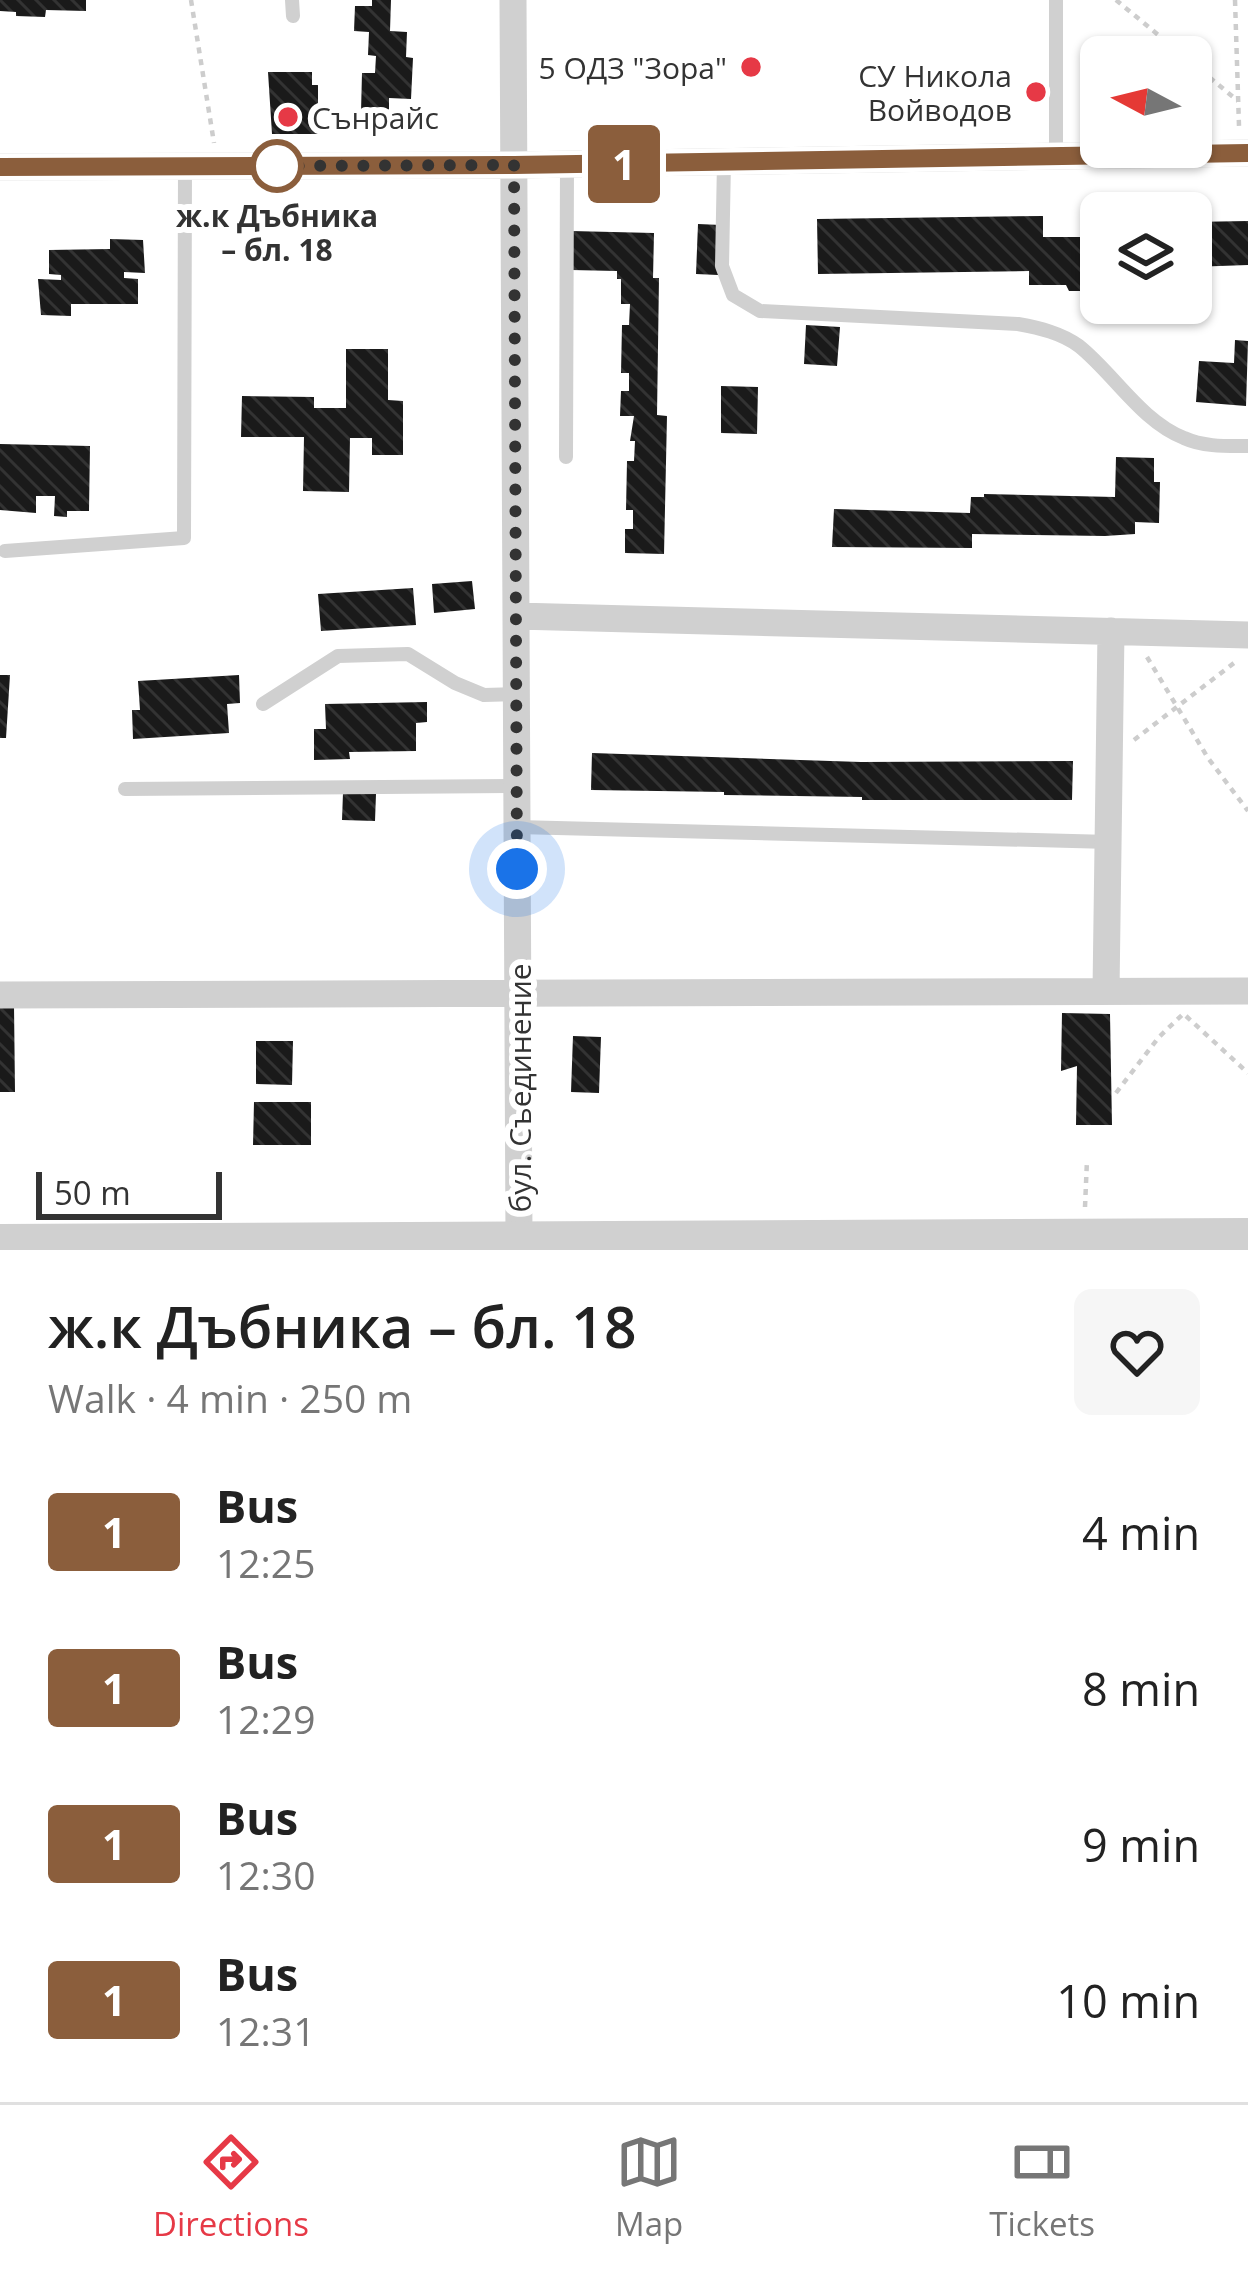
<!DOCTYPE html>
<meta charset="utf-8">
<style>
:root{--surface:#fff;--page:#f6f6f6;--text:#222;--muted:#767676;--line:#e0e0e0;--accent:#e63946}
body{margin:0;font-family:"Open Sans",sans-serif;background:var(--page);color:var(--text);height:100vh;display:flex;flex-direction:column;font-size:45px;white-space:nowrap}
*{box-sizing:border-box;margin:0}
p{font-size:39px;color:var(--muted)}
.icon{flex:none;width:66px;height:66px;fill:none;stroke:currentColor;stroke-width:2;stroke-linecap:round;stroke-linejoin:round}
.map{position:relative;height:1250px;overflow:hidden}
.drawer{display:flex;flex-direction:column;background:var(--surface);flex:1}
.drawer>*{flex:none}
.badge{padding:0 24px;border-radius:9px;font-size:42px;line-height:78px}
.needle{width:78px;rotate:277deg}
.buttons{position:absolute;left:1080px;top:36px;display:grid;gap:24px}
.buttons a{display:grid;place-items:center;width:132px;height:132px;border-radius:18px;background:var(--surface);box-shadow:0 3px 9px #0004;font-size:60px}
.scale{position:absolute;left:36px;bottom:30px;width:186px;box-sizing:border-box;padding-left:12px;border:6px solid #333;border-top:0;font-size:33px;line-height:42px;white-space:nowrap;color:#333;-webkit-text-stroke:9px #fff;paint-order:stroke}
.you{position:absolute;width:60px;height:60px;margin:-30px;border:9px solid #fff;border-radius:50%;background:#1a73e8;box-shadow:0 0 0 18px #1a73e833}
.map>.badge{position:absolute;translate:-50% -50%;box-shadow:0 0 0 6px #fff}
.round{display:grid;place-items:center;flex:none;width:126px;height:126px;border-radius:18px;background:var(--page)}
.overview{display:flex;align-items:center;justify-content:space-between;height:204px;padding:0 48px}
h1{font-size:57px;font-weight:600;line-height:90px}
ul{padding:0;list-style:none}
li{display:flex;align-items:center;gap:36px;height:156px;padding:0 48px}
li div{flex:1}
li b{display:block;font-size:45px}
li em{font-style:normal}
li .badge{min-width:132px;font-weight:700;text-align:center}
.menu{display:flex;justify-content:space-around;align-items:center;height:168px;border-top:3px solid var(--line);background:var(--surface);font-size:33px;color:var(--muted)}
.menu a{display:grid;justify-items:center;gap:6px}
.menu .selected{color:var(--accent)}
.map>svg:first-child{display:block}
.building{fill:url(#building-back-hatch)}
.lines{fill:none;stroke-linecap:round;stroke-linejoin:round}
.path{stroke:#cdcdcd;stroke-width:4.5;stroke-dasharray:6 6;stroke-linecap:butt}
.service{stroke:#d0d0d0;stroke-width:14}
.minor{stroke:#d0d0d0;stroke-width:27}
.tertiary{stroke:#d0d0d0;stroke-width:36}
.line-casing{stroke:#fff;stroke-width:27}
.line{stroke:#8b5e3c;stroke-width:18}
.walk{stroke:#333;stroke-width:12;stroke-dasharray:0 21.6}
.poi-dot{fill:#e63946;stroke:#fff;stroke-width:4.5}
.stop-dot{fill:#fff;stroke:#8b5e3c;stroke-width:6}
.labels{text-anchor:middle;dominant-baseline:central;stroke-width:12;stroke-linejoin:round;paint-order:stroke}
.poi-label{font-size:30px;fill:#333;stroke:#fff;text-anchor:end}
.stop-label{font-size:30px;font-weight:bold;fill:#333;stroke:#fff}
.street-label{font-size:30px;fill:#333;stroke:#fff}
</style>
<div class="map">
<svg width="1248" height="1250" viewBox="0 0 1248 1250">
<defs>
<pattern id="building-back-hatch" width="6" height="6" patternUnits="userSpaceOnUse" patternTransform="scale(3)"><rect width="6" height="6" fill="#1a1a1a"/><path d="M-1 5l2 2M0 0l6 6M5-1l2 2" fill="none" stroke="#333"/></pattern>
</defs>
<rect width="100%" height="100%" fill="#fff"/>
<path class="building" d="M 0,0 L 86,0 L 86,11 L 46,10 L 45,17 L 16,16 L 16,12 L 0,11 Z
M 372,0 L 391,0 L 390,31 L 407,32 L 406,57 L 413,58 L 411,99 L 389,98 L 389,113 L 361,112 L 362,73 L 375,73 L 376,56 L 368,55 L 369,32 L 354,31 L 355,6 L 372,6 Z
M 268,72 L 312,72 L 312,85 L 318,85 L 318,134 L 272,134 Z
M 1043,216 L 1043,237 L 1098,237 L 1101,291 L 1069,291 L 1066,285 L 1029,285 L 1029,271 L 818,274 L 817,219 Z
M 1248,221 L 1248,265 L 1191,267 L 1191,222 Z
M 698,224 L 721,225 L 718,275 L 696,274 Z
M 571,231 L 654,233 L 653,278 L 659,278 L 657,415 L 667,416 L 664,554 L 625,553 L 625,529 L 633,529 L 633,510 L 626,510 L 627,461 L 634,461 L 635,441 L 630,441 L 634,416 L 620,416 L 621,391 L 629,391 L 629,373 L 621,373 L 622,325 L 629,325 L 630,304 L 621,304 L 621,279 L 617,279 L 617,271 L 571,270 Z
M 110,239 L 143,240 L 145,273 L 124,272 L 124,278 L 138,279 L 138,304 L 71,304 L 71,316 L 41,315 L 38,279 L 61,280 L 61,275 L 49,274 L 49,250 L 110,249 Z
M 806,325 L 840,327 L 837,366 L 804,364 Z
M 1235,340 L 1248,341 L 1246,406 L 1196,402 L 1199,361 L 1234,363 Z
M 346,349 L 388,349 L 388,400 L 403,401 L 403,455 L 372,455 L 372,438 L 350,438 L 349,492 L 303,491 L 304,437 L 241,437 L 242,396 L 314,397 L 314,408 L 346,408 Z
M 721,386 L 758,387 L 757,434 L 721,433 Z
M 0,444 L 90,446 L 89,511 L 67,511 L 67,517 L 54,516 L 55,496 L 36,496 L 36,513 L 0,510 Z
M 1116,457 L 1154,458 L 1154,482 L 1160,482 L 1159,523 L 1135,522 L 1135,534 L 1105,536 L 972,534 L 972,548 L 832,547 L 834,509 L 970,513 L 971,497 L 984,497 L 984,494 L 1115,497 Z
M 472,581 L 475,609 L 434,613 L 432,584 Z
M 413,588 L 416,625 L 321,631 L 318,594 Z
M 0,675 L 10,675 L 6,738 L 0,738 Z
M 239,675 L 240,703 L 227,704 L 229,733 L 133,739 L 132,710 L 140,710 L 138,681 Z
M 427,702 L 427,722 L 416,723 L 416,751 L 349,752 L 350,759 L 314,760 L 314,729 L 326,729 L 325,704 Z
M 592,753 L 861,762 L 1073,761 L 1072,800 L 862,800 L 862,797 L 724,795 L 724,792 L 591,790 Z
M 343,793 L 376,794 L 375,821 L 342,820 Z
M 0,1005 L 14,1005 L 15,1092 L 0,1092 Z
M 1062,1013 L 1110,1014 L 1112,1125 L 1076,1125 L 1077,1066 L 1061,1071 Z
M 573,1036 L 601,1037 L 599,1093 L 571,1092 Z
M 256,1041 L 293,1041 L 292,1085 L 256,1084 Z
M 254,1102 L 311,1102 L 311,1145 L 253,1145 Z"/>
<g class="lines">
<path class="path" d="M 191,0 L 214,143
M 1116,0 L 1185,57
M 1235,0 L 1239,126
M 1191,62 L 1238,101
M 1147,657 L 1208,758 L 1248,811
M 1134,740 L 1234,663
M 1186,1016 L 1248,1073
M 1116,1093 L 1159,1037 L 1182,1015
M 1085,1207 L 1087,1160"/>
<path class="service" d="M 292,0 L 293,16
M 1056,156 L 1056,0
M 724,162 L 722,266 L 733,295 L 760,311 L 1018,324 C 1040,328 1061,333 1079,346 C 1114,374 1141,421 1184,438 C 1204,447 1226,446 1248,446
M 566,457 L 567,164
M 5,551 L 184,538 L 185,166
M 263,704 L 338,656 L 408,654 L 455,683 L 484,695 L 517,694
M 125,789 L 517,786
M 517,827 L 1110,842"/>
<path class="minor" d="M 513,0 L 519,1239
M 0,167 L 514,165 L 1248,153
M 516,616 L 1248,635
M 1106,991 L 1111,631
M 0,995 L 1248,991"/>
<path class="tertiary" d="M 0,1242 L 1248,1236"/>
</g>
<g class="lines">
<g class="line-casing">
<path id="line" d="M 0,167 L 514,165 L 1248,153"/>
</g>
<use href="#line" class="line"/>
<path class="walk" d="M 277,166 L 514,165 L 517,869"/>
</g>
<g class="poi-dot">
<circle cx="751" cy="67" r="12"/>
<circle cx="1036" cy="92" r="12"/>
<circle cx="288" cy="117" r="12"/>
</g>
<circle class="stop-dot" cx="277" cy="166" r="24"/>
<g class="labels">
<g class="poi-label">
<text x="727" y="67">5 ОДЗ "Зора"</text>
<text x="1012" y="75">СУ Никола<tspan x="1012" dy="34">Войводов</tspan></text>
<text x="312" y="117" text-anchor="start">Сънрайс</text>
</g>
<g class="stop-label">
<text x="277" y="215">ж.к Дъбника<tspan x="277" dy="34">– бл. 18</tspan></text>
</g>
<g class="street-label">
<text transform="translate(519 1088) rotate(-90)">бул. Съединение</text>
</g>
</g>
</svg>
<div class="buttons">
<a><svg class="needle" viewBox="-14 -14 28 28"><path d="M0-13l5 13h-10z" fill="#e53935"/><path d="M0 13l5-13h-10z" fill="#767676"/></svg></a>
<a><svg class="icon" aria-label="layers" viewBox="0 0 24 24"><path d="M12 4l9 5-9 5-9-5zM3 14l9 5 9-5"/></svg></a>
</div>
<div class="scale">50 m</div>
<div class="you" style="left:517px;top:869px"></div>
<b class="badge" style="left:624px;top:164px;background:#8b5e3c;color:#fff">1</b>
</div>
<section class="drawer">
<div class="overview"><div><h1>ж.к Дъбника – бл. 18</h1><p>Walk · 4 min · 250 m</p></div><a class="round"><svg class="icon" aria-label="heart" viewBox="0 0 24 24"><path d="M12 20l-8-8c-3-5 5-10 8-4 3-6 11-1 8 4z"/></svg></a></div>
<ul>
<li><span class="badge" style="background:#8b5e3c;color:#fff">1</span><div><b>Bus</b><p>12:25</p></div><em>4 min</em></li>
<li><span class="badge" style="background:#8b5e3c;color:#fff">1</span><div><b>Bus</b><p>12:29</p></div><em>8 min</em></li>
<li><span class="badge" style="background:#8b5e3c;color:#fff">1</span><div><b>Bus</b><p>12:30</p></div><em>9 min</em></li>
<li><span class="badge" style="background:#8b5e3c;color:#fff">1</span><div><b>Bus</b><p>12:31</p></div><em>10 min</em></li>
</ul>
</section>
<nav class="menu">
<a class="selected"><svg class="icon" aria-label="directions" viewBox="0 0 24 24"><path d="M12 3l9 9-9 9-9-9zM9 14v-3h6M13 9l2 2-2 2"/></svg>Directions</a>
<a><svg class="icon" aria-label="map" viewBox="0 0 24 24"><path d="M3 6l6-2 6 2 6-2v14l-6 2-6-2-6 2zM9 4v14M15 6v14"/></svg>Map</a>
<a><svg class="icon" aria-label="tickets" viewBox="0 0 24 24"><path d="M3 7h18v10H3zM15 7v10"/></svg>Tickets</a>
</nav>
